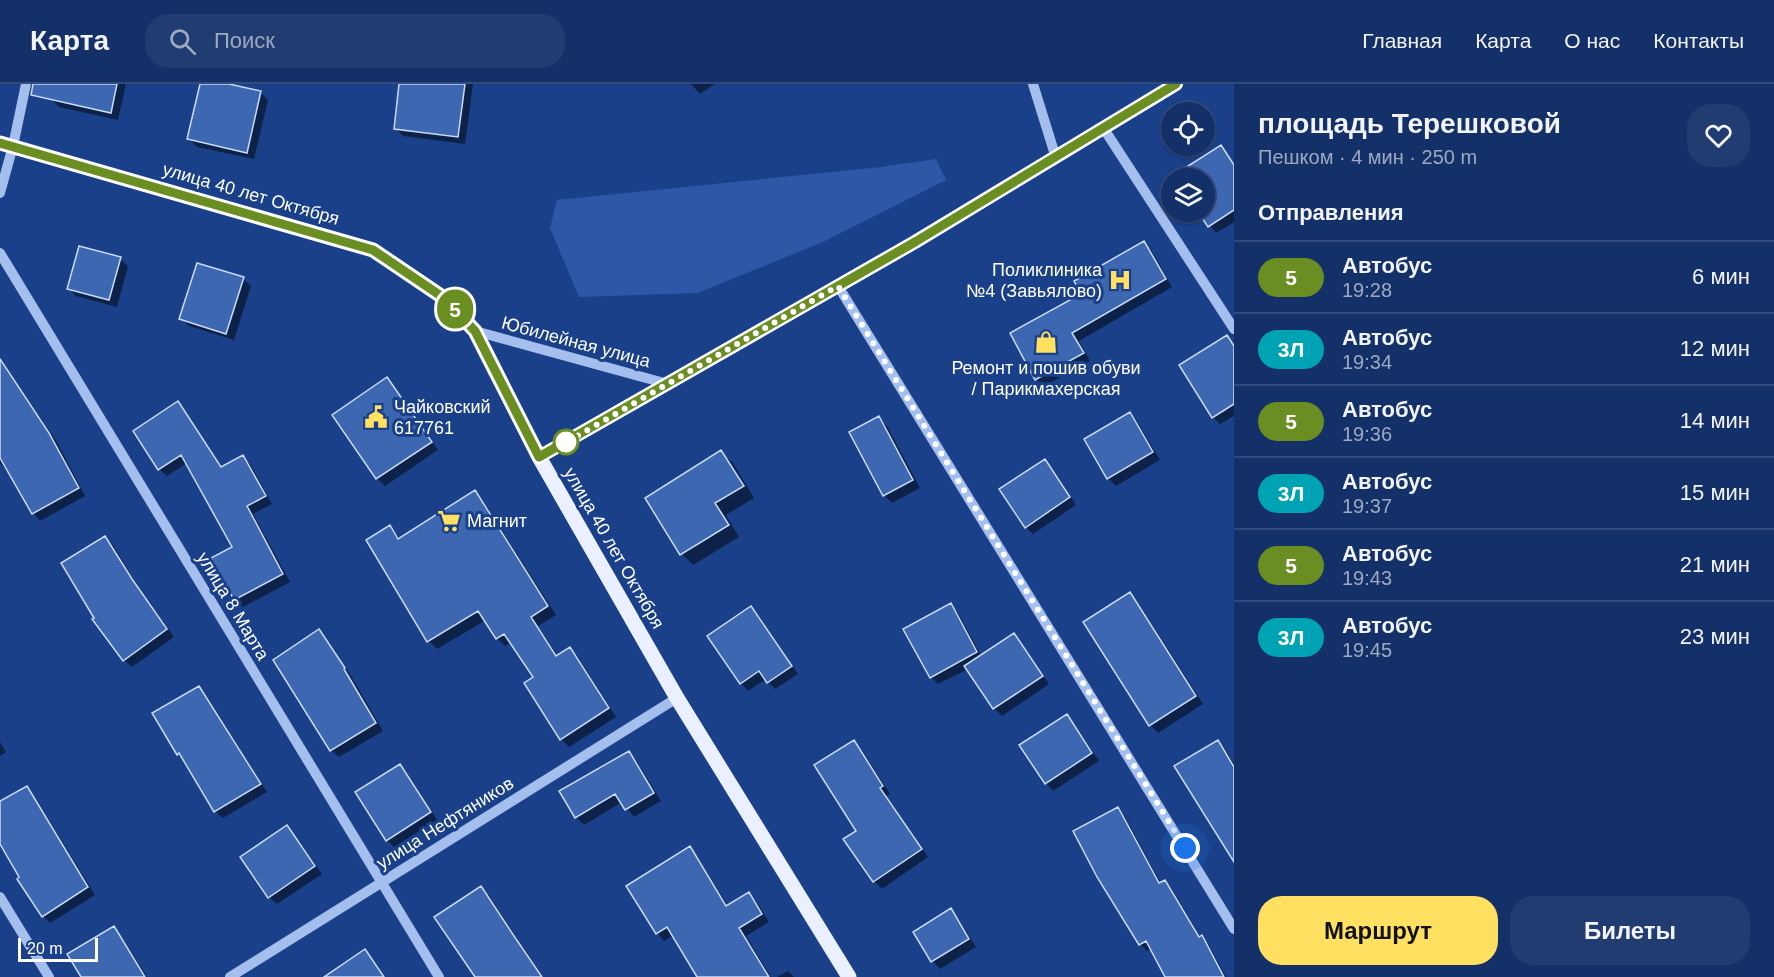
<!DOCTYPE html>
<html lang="ru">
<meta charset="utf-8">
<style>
:root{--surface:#143068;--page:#213c71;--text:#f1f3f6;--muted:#9da9c0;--line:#334b7c;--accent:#ffe060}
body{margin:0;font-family:Arial,sans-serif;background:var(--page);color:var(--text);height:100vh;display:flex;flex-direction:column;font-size:22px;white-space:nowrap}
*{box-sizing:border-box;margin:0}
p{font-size:20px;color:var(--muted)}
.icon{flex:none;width:33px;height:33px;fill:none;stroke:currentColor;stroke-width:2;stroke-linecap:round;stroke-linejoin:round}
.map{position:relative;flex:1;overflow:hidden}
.panel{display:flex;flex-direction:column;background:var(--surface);width:540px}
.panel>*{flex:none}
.badge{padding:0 12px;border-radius:20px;font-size:21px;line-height:39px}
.buttons{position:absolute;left:1161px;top:18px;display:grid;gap:12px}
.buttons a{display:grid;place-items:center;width:54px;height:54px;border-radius:50%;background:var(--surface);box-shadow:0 2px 4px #0004,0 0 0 2px var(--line);font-size:30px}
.scale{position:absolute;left:18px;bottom:15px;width:80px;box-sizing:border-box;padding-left:6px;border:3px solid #fff;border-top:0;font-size:16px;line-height:21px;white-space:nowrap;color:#fff;-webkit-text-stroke:4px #1a408a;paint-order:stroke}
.you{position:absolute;width:30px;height:30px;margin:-15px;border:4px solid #fff;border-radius:50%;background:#1a73e8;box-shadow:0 0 0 9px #1a73e833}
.map>.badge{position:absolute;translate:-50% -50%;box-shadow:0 0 0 3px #fff}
h2{padding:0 24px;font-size:22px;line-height:54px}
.round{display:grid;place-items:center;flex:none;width:63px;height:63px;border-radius:24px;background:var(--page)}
.overview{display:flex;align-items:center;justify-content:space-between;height:102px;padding:0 24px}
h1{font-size:28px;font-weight:600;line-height:45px}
.button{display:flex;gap:12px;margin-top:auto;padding:12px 24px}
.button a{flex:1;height:69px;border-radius:24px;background:var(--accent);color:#111;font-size:24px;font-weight:600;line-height:69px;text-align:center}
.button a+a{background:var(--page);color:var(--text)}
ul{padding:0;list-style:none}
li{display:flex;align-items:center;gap:18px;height:72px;padding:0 24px;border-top:2px solid var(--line)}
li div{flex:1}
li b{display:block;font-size:22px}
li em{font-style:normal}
li .badge{min-width:66px;font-weight:700;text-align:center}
header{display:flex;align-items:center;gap:36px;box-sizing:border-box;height:84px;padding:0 30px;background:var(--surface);border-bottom:2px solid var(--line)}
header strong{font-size:28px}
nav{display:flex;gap:33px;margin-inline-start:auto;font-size:21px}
.search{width:420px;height:54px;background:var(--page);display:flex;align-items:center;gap:15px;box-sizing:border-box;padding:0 21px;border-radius:24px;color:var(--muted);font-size:22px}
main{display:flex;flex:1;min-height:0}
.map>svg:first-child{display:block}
.green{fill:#2d58a8}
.shadow{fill:#0007}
.building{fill:#3e67b1;stroke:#c9dbf9;stroke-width:1.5}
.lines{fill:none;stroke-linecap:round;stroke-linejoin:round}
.minor{stroke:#a4beed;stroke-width:10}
.major{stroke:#eaf0ff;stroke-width:15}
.line-casing{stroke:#fff;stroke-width:14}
.line{stroke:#6b8e23;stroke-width:9}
.walk{stroke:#fff;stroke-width:6;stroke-dasharray:0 10.8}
.stop-dot{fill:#fff;stroke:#6b8e23;stroke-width:3}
.labels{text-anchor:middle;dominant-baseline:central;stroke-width:6;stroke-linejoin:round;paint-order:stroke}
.street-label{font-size:18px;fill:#fff;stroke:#1a408a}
.poi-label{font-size:18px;fill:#fff;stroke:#1a408a;text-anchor:start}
</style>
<header>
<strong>Карта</strong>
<div class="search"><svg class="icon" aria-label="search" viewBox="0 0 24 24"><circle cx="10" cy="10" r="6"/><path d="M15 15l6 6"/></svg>Поиск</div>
<nav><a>Главная</a><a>Карта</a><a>О нас</a><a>Контакты</a></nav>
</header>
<main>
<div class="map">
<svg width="1234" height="893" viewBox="0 0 1234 893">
<rect width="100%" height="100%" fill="#1a408a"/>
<path class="green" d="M 936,75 L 946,96 L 823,158 L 697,209 L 579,213 L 550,144 L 557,116 L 881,83 Z"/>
<path class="shadow" d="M 55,0 L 126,0 L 118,36 L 59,23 L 51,15 Z
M 201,0 L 222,0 L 260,8 L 268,16 L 254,75 L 197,63 L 189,55 Z
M 401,0 L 473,0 L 465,60 L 403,52 L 396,45 Z
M 691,0 L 715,0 L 700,10 Z
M 1221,63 L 1234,79 L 1234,138 L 1216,149 L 1200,128 L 1204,128 L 1204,94 L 1178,94 L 1176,91 Z
M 1143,159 L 1151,166 L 1172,203 L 1079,257 L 1090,277 L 1044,302 L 1036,295 L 1083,211 Z
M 120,175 L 128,182 L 117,223 L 76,212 L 69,204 Z
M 243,195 L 251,202 L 234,256 L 189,242 L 181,234 Z
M 1227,253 L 1234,260 L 1234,332 L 1220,340 L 1213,333 Z
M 0,275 L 57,358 L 85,412 L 40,437 L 33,429 L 8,388 L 0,379 Z
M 387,295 L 395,303 L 438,366 L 385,402 L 377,394 L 334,331 Z
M 178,319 L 185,327 L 223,384 L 243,373 L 250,380 L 272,420 L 253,430 L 290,498 L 243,523 L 236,515 L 213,474 L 234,463 L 187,379 L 167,392 L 159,385 Z
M 1130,330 L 1137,338 L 1160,376 L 1116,402 L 1108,394 Z
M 879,334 L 887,342 L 920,404 L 892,419 L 884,411 L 851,349 Z
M 721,368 L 733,379 L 754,414 L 726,431 L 739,453 L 693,481 L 682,470 Z
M 1044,377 L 1052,384 L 1076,421 L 1033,450 L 1026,443 Z
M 475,408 L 483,417 L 556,531 L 538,542 L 558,572 L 570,565 L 578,573 L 616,633 L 569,663 L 561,655 L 535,593 L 512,558 L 505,562 L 497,554 L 486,536 L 437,565 L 429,557 L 368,457 L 390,443 L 400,455 Z
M 105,454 L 113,461 L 139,505 L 174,553 L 132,583 L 124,576 Z
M 1130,510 L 1137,517 L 1203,620 L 1158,649 L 1150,641 L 1085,538 Z
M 951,521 L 958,529 L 982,573 L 1013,551 L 1021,559 L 1049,600 L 1002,632 L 994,624 L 968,585 L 938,600 L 931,593 Z
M 751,524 L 759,532 L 798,590 L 775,605 L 766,595 L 748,607 L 741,599 Z
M 319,547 L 326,555 L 351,592 L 383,647 L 339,673 L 331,666 Z
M 199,603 L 206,611 L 267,708 L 223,734 L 215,727 L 186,677 L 178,670 L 154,630 Z
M 1067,632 L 1074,640 L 1099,677 L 1053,707 L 1046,699 L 1021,661 Z
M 1218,657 L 1225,665 L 1234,680 L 1234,775 L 1176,682 Z
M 0,658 L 6,668 L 0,672 Z
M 854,658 L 861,665 L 890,710 L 886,712 L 928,773 L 882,805 L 874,797 L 846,756 L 858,747 Z
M 629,669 L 636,676 L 661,717 L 634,733 L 622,718 L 584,741 L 576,733 Z
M 400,681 L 407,689 L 437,736 L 394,763 L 387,756 Z
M 26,704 L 34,712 L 95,811 L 50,839 L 43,832 L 0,757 L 0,719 Z
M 1118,725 L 1125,733 L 1161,800 L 1165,798 L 1172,805 L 1201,854 L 1209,861 L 1226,893 L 1166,893 L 1152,865 L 1147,867 L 1140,860 Z
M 287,743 L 294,750 L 322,790 L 277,820 L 269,813 Z
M 690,764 L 697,772 L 728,822 L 749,810 L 756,817 L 769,838 L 746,852 L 771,893 L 699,893 L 674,851 L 664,857 L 657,849 Z
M 481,804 L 489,812 L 543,893 L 476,893 Z
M 950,826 L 958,834 L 976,863 L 940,885 L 933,877 L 915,848 Z
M 114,844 L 121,852 L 147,893 L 83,893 Z
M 788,887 L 794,893 L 777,893 Z"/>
<path class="building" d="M 33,0 L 117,0 L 111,29 L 31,11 Z
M 200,0 L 229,0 L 261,7 L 247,69 L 187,55 Z
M 399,0 L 465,0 L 458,53 L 394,45 Z
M 1221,61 L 1234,81 L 1234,126 L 1208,143 L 1198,128 L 1204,128 L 1204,94 L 1177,94 L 1174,91 Z
M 1144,157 L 1166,195 L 1072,249 L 1084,269 L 1035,296 L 1010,249 L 1081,210 L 1074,197 Z
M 79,162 L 121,173 L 109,216 L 67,205 Z
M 197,179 L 244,193 L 226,250 L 179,235 Z
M 1227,251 L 1234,262 L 1234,320 L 1212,334 L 1179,281 Z
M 0,275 L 49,349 L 79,404 L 32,430 L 0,374 Z
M 387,293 L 432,358 L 376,395 L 332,331 Z
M 178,317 L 221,383 L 243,371 L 266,412 L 247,422 L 283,490 L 234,516 L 211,474 L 232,463 L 181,371 L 158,386 L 133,347 Z
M 1130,328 L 1153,368 L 1107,395 L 1084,355 Z
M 879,332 L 913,396 L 883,412 L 849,348 Z
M 721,366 L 744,402 L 715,419 L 729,441 L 680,471 L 645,414 Z
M 1045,375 L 1070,413 L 1025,444 L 999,405 Z
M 475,406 L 548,522 L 531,533 L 556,572 L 570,563 L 609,624 L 560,656 L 524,599 L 533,593 L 504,550 L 496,555 L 478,527 L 427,558 L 366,456 L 390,441 L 398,455 Z
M 105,452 L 132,495 L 167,545 L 123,577 L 92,535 L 94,534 L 61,479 Z
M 1130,508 L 1196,612 L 1149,642 L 1083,538 Z
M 951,519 L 977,568 L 930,594 L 903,545 Z
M 751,522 L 792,582 L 767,599 L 759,587 L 740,600 L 707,552 Z
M 319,545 L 345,584 L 344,585 L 376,639 L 330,667 L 273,576 Z
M 1014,549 L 1043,592 L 993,625 L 964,582 Z
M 199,602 L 261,700 L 214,728 L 179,669 L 177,671 L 152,629 Z
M 1067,630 L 1092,669 L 1045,700 L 1019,661 Z
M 854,656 L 883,702 L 880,704 L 922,765 L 873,798 L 843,755 L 856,747 L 814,681 Z
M 1218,656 L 1234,683 L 1234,778 L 1174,682 Z
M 629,667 L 654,709 L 625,726 L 615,710 L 575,734 L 559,707 Z
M 400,680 L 431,728 L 386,757 L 355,708 Z
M 27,702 L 88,803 L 42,833 L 17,795 L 19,793 L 0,760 L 0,717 Z
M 1118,723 L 1159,799 L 1165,796 L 1199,853 L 1202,851 L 1224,893 L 1165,893 L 1146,857 L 1139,861 L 1097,793 L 1073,747 Z
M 287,741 L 315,782 L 268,814 L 240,773 Z
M 690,762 L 726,822 L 749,808 L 762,830 L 739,844 L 769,893 L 697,893 L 667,843 L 656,850 L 626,802 Z
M 481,802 L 512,849 L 542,893 L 475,893 L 460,871 L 434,833 Z
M 951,824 L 969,855 L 931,878 L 913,848 Z
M 114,842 L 145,893 L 81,893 L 67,870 Z
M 365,865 L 384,893 L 324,893 Z"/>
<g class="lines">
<path class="minor" d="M 1033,0 L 1056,74
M 1104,45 L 1234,245
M 0,109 L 13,62 L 26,0
M 0,169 L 439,893
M 838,202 L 1234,845
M 475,247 L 668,300 L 915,158 L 1176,0
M 539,373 L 668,300
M 0,813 L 49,893
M 230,893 L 677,614"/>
<path class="major" d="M 0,59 L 373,166 L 444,214 L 475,247 L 539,373 L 677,614 L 849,893"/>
</g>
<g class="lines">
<g class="line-casing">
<path id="line" d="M 0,59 L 373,166 L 444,214 L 475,247 L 539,373 L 915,158 L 1176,0"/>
</g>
<use href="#line" class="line"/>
<path class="walk" d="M 566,358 L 558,363 L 838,202 L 1185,764"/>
</g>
<defs>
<g id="hospital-bare" transform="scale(1.8)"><path d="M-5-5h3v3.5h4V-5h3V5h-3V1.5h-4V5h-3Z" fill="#ffe060" stroke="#1a408a" stroke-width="2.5" paint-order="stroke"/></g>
<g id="shop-bare" transform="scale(1.8)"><path d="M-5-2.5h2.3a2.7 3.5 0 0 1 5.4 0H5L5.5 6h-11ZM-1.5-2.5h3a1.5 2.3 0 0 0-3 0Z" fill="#ffe060" stroke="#1a408a" stroke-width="2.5" paint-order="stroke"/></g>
<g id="civic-bare" transform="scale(1.8)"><path d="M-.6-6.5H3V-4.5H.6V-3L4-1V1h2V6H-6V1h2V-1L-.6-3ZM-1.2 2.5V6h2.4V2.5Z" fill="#ffe060" stroke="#1a408a" stroke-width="2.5" paint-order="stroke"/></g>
<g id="supermarket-bare" transform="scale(1.8)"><path d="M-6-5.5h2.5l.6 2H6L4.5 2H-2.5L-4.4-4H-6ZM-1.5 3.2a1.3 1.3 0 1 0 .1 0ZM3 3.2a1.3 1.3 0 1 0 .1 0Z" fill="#ffe060" stroke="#1a408a" stroke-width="2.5" paint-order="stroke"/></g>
</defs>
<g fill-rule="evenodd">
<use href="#hospital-bare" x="1120" y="196"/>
<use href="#shop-bare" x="1046" y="258"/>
<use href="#civic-bare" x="376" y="333"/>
<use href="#supermarket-bare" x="449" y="437"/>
</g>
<circle class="stop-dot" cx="566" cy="358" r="12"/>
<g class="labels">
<g class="street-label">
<text transform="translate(251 110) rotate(16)">улица 40 лет Октября</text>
<text transform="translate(576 258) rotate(15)">Юбилейная улица</text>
<text transform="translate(614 464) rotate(60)">улица 40 лет Октября</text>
<text transform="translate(233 522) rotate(59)">улица 8 Марта</text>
<text transform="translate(445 739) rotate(-32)">улица Нефтяников</text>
</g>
<g class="poi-label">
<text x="1102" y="186" text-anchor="end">Поликлиника<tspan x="1102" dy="21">№4 (Завьялово)</tspan></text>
<text x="1046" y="284" text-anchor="middle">Ремонт и пошив обуви<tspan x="1046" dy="21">/ Парикмахерская</tspan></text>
<text x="394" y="323">Чайковский<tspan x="394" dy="21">617761</tspan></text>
<text x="467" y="437">Магнит</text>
</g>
</g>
</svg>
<div class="buttons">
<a><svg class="icon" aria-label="locate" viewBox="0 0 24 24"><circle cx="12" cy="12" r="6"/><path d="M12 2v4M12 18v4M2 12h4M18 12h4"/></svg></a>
<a><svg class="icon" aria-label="layers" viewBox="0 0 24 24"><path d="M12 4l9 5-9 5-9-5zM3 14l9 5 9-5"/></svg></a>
</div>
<div class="scale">20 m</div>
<div class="you" style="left:1185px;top:764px"></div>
<b class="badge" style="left:455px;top:225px;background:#6b8e23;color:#fff">5</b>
</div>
<section class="panel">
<div class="overview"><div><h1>площадь Терешковой</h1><p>Пешком · 4 мин · 250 m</p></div><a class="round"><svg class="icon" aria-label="heart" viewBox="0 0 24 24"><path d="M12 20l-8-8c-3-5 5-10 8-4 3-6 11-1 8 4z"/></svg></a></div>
<h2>Отправления</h2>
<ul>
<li><span class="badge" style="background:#6b8e23;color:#fff">5</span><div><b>Автобус</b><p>19:28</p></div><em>6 мин</em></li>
<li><span class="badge" style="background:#00a3b4;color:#fff">3Л</span><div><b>Автобус</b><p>19:34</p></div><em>12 мин</em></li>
<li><span class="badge" style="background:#6b8e23;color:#fff">5</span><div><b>Автобус</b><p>19:36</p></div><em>14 мин</em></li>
<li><span class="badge" style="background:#00a3b4;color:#fff">3Л</span><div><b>Автобус</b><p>19:37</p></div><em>15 мин</em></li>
<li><span class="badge" style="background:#6b8e23;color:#fff">5</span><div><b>Автобус</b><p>19:43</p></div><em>21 мин</em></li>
<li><span class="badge" style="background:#00a3b4;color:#fff">3Л</span><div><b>Автобус</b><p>19:45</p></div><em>23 мин</em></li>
</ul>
<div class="button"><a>Маршрут</a><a>Билеты</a></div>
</section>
</main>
